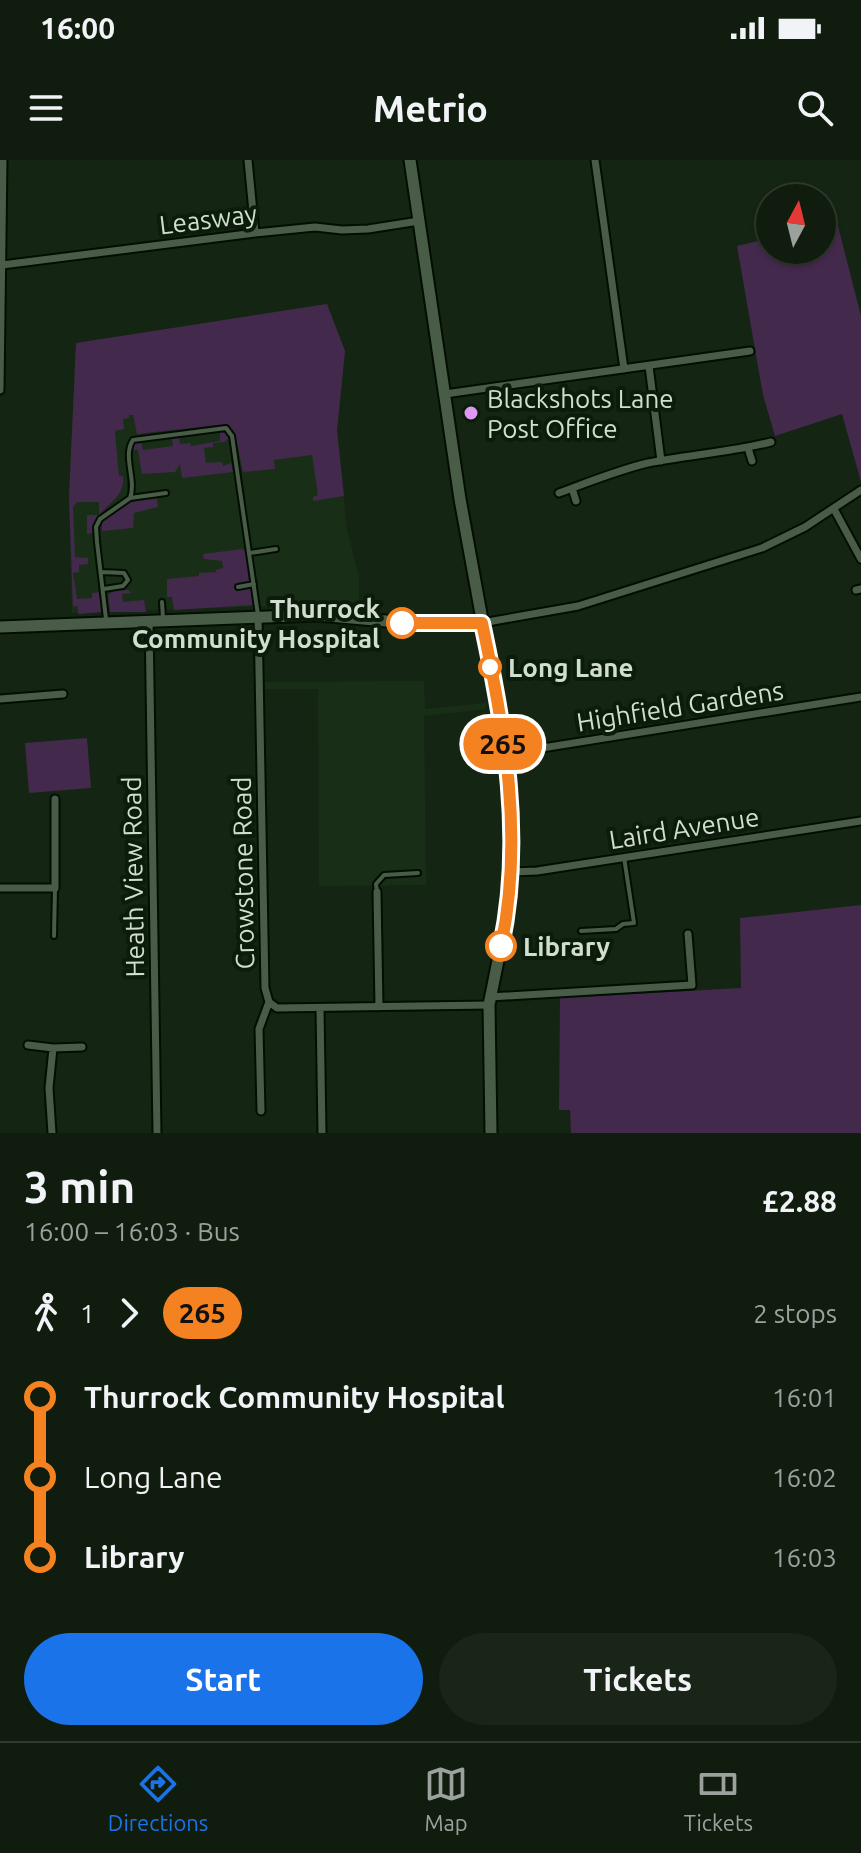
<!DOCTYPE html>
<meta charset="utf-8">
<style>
:root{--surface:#101c0e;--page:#192517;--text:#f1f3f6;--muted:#9ca19e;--line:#303a2e;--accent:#1a73e8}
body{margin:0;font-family:Ubuntu,sans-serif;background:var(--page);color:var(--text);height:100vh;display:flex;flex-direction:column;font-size:30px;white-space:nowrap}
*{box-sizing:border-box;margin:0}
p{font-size:26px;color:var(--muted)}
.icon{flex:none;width:44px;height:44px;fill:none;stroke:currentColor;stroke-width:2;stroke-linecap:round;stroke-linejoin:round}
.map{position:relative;height:973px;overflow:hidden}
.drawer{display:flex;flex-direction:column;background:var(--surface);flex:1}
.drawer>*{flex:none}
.badge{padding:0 16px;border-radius:26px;font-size:28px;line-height:52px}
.needle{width:52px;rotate:7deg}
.controls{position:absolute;left:756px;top:24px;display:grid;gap:16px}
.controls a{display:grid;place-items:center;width:80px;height:80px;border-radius:50%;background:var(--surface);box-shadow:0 2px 6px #0004,0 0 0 2px var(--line);font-size:40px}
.map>.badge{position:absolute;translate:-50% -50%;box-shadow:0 0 0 4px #fff}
.legs{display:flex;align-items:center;gap:12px;height:88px;padding:0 24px;font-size:26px}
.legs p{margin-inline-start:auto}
.overview{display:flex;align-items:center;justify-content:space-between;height:136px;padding:0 24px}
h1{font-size:44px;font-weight:700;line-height:60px}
.action{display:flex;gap:16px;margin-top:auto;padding:16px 24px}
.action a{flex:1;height:92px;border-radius:48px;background:var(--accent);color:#fff;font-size:32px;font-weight:700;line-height:92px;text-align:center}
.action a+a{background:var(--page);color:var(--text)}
ul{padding:0 24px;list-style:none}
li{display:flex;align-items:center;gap:28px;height:80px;font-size:30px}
li i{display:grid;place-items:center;width:12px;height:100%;margin:0 10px;background:currentColor}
li i::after{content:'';width:20px;height:20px;margin:-10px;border:6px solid;border-radius:50%;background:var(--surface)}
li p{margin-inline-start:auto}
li:first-child i{background:linear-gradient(#0000 50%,currentColor 0)}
li:last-child i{background:linear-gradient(currentColor 50%,#0000 0)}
.status{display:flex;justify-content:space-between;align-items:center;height:56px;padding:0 40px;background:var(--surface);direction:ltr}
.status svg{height:22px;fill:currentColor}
header{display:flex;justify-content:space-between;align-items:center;height:104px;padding:0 24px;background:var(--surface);font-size:36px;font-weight:700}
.dock{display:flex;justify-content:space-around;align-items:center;height:112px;border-top:2px solid var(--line);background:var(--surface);font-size:22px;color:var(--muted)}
.dock a{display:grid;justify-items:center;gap:4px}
.dock .current{color:var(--accent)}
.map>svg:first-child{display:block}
.built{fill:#192e17}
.green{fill:#43294b}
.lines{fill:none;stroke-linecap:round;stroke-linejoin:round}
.lane-casing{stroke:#020e02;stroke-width:8}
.street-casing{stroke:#020e02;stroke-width:11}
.secondary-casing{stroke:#020e02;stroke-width:15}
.lane{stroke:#495c47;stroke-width:4}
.street{stroke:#495c47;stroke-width:7}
.secondary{stroke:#495c47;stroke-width:11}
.line-1-casing{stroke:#fff;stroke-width:18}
.line-1{stroke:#f58220;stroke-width:12}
.poi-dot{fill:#de98f3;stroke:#0c1c0a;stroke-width:3}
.stop-1-dot{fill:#fff;stroke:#f58220;stroke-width:4}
.labels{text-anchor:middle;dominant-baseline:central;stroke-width:8;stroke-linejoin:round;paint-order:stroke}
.street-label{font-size:26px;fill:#d2ddd1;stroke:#0c1c0a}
.poi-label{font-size:26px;fill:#d2ddd1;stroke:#0c1c0a;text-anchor:start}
.stop-label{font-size:26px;font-weight:bold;fill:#d2ddd1;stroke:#0c1c0a;text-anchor:start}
</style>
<div class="status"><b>16:00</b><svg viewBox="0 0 49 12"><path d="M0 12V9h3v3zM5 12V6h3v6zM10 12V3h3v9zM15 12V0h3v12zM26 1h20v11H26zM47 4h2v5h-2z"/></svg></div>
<header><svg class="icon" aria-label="menu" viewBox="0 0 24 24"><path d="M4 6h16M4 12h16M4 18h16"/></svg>Metrio<svg class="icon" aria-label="search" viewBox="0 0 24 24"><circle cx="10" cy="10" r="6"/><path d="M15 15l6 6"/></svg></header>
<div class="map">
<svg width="861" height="973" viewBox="0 0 861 973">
<rect width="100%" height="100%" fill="#152513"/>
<path class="built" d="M 327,144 L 345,191 L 337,270 L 347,369 L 359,417 L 359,443 L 72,453 L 69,337 L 76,183 Z
M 424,521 L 425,549 L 486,543 L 486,549 L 424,556 L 426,725 L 319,726 L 318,529 L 265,529 L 265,522 Z"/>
<path class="green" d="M 837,62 L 861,156 L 861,322 L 842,254 L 775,276 L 763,235 L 737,86 L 770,78 L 770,90 L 822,90 L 822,65 Z
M 327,144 L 345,191 L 337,270 L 344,336 L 313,341 L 313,337 L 318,335 L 312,295 L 274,300 L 275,309 L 243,312 L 235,274 L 228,264 L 137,274 L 133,255 L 129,255 L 129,258 L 123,259 L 124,269 L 115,271 L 119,316 L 123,316 C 125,338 106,343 96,360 C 94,364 94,369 93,373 L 87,374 L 87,355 L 99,355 L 99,342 L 77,342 L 73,347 L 75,397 L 88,398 L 88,404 L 79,405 L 79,412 L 73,413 L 77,439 L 92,438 L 92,433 L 101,432 L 102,452 L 78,454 L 78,447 L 73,446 L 69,337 L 76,183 Z
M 220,272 L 225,272 L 229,278 L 224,282 L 213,283 L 213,287 L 204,288 L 206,303 L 222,302 L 223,306 L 231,303 L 233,312 L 182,318 L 180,304 L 175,312 L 142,314 L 138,290 L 130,290 L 133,283 L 141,282 L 143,290 L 173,286 L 172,279 L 179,278 L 180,284 L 190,283 L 191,286 L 220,281 Z
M 157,337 L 158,347 L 134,353 L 133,368 L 102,371 L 102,361 L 134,340 Z
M 242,389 L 246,391 L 253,445 L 174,450 L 172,437 L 167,437 L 167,419 L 199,416 L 199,413 L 216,412 L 216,410 L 223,408 L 222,401 L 204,399 L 203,394 Z
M 128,430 L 132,433 L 122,434 L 123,442 L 144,440 L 146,452 L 110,452 L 108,435 L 113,431 Z
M 87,578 L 91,628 L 29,633 L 25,583 Z
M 861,745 L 861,973 L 571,973 L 570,950 L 559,950 L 560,838 L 741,828 L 740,758 Z"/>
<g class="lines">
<g class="lane-casing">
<path id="lane" d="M 130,338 C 137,320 122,296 133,280 L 226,268 L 232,276 L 258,455
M 250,393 L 276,389
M 101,412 L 124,413 L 128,420 L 123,426 L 104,429
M 238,427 L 254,424
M 162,442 L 163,458
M 106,459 L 97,382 L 96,367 L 100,359 L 130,338 L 166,333
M 377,732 L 376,724 L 384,715 L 418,713
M 581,771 L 616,769 L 623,764 L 634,763 L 624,697
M 54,776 L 55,728"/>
</g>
<g class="street-casing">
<path id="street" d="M 248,0 L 255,73
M 595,0 L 624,209
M 2,105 L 255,73 L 315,67 L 342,70 L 368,69 L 419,61
M 649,206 L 661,301
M 0,230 L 3,0
M 445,234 L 750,191
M 748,288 L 752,301
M 572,328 L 576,341
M 559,333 C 589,322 618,310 648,303 C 689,295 731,292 771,282
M 834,349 L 861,399
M 856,430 L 861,429
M 258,457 L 265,828 L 269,842 L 277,848 L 489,845
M 149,460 L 157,973
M 482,463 L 578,446 L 762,388 L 805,367 L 861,330
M 0,539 L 63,534
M 505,594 L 861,537
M 512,712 L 537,711 L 861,661
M 0,728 L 55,728 L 55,639
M 377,732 L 379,847
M 490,837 L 692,825 L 688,774
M 320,849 L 322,973
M 28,885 L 53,888 L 82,887
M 261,951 L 259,869 L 269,842
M 52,973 L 49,928 L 53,888"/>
</g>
<g class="secondary-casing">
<path id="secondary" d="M 410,0 L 460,339 L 496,536 L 512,655 L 512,712 L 509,746 L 489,845 L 491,973
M 0,467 L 317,455 L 421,464 L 482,463"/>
</g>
<use href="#lane" class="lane"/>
<use href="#street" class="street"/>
<use href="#secondary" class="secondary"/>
</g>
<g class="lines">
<g class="line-1-casing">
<path id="line-1" d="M 402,463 L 482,463 C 505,570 524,678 501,786"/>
</g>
<use href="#line-1" class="line-1"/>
</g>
<circle class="poi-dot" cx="471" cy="253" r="8"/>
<g class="stop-1-dot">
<circle cx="402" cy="463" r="14"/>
<circle cx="490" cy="507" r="10"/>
<circle cx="501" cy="786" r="14"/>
</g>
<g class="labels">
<g class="street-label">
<text transform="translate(208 59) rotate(-7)">Leasway</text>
<text transform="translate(680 546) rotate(-9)">Highfield Gardens</text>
<text transform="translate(684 668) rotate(-9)">Laird Avenue</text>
<text transform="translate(243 713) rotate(-91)">Crowstone Road</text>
<text transform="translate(133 717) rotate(-91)">Heath View Road</text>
</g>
<g class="poi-label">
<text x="487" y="238">Blackshots Lane<tspan x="487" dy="30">Post Office</tspan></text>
</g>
<g class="stop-label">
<text x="380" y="448" text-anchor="end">Thurrock<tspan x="380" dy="30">Community Hospital</tspan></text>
<text x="508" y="507">Long Lane</text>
<text x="523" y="786">Library</text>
</g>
</g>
</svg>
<div class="controls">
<a><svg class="needle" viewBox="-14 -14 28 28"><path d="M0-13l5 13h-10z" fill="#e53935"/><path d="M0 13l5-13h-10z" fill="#9ca19e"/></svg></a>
</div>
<b class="badge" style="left:503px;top:584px;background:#f58220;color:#111">265</b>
</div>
<section class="drawer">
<div class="overview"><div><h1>3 min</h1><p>16:00 – 16:03 · Bus</p></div><b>£2.88</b></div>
<div class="legs"><svg class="icon" aria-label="walk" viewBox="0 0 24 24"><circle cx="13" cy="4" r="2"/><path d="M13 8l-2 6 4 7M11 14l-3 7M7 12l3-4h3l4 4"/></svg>1<svg class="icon" aria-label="forward" viewBox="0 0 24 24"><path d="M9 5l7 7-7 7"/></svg><b class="badge" style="background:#f58220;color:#111">265</b><p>2 stops</p></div>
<ul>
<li><i style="color:#f58220"></i><b>Thurrock Community Hospital</b><p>16:01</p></li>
<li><i style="color:#f58220"></i><span>Long Lane</span><p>16:02</p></li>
<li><i style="color:#f58220"></i><b>Library</b><p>16:03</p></li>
</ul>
<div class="action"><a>Start</a><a>Tickets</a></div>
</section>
<nav class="dock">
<a class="current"><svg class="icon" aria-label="directions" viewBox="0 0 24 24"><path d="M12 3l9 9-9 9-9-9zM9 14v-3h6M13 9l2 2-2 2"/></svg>Directions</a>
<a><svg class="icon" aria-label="map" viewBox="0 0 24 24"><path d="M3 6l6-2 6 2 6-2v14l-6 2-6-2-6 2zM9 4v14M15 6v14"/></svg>Map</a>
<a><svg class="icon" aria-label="tickets" viewBox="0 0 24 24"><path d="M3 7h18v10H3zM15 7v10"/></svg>Tickets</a>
</nav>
